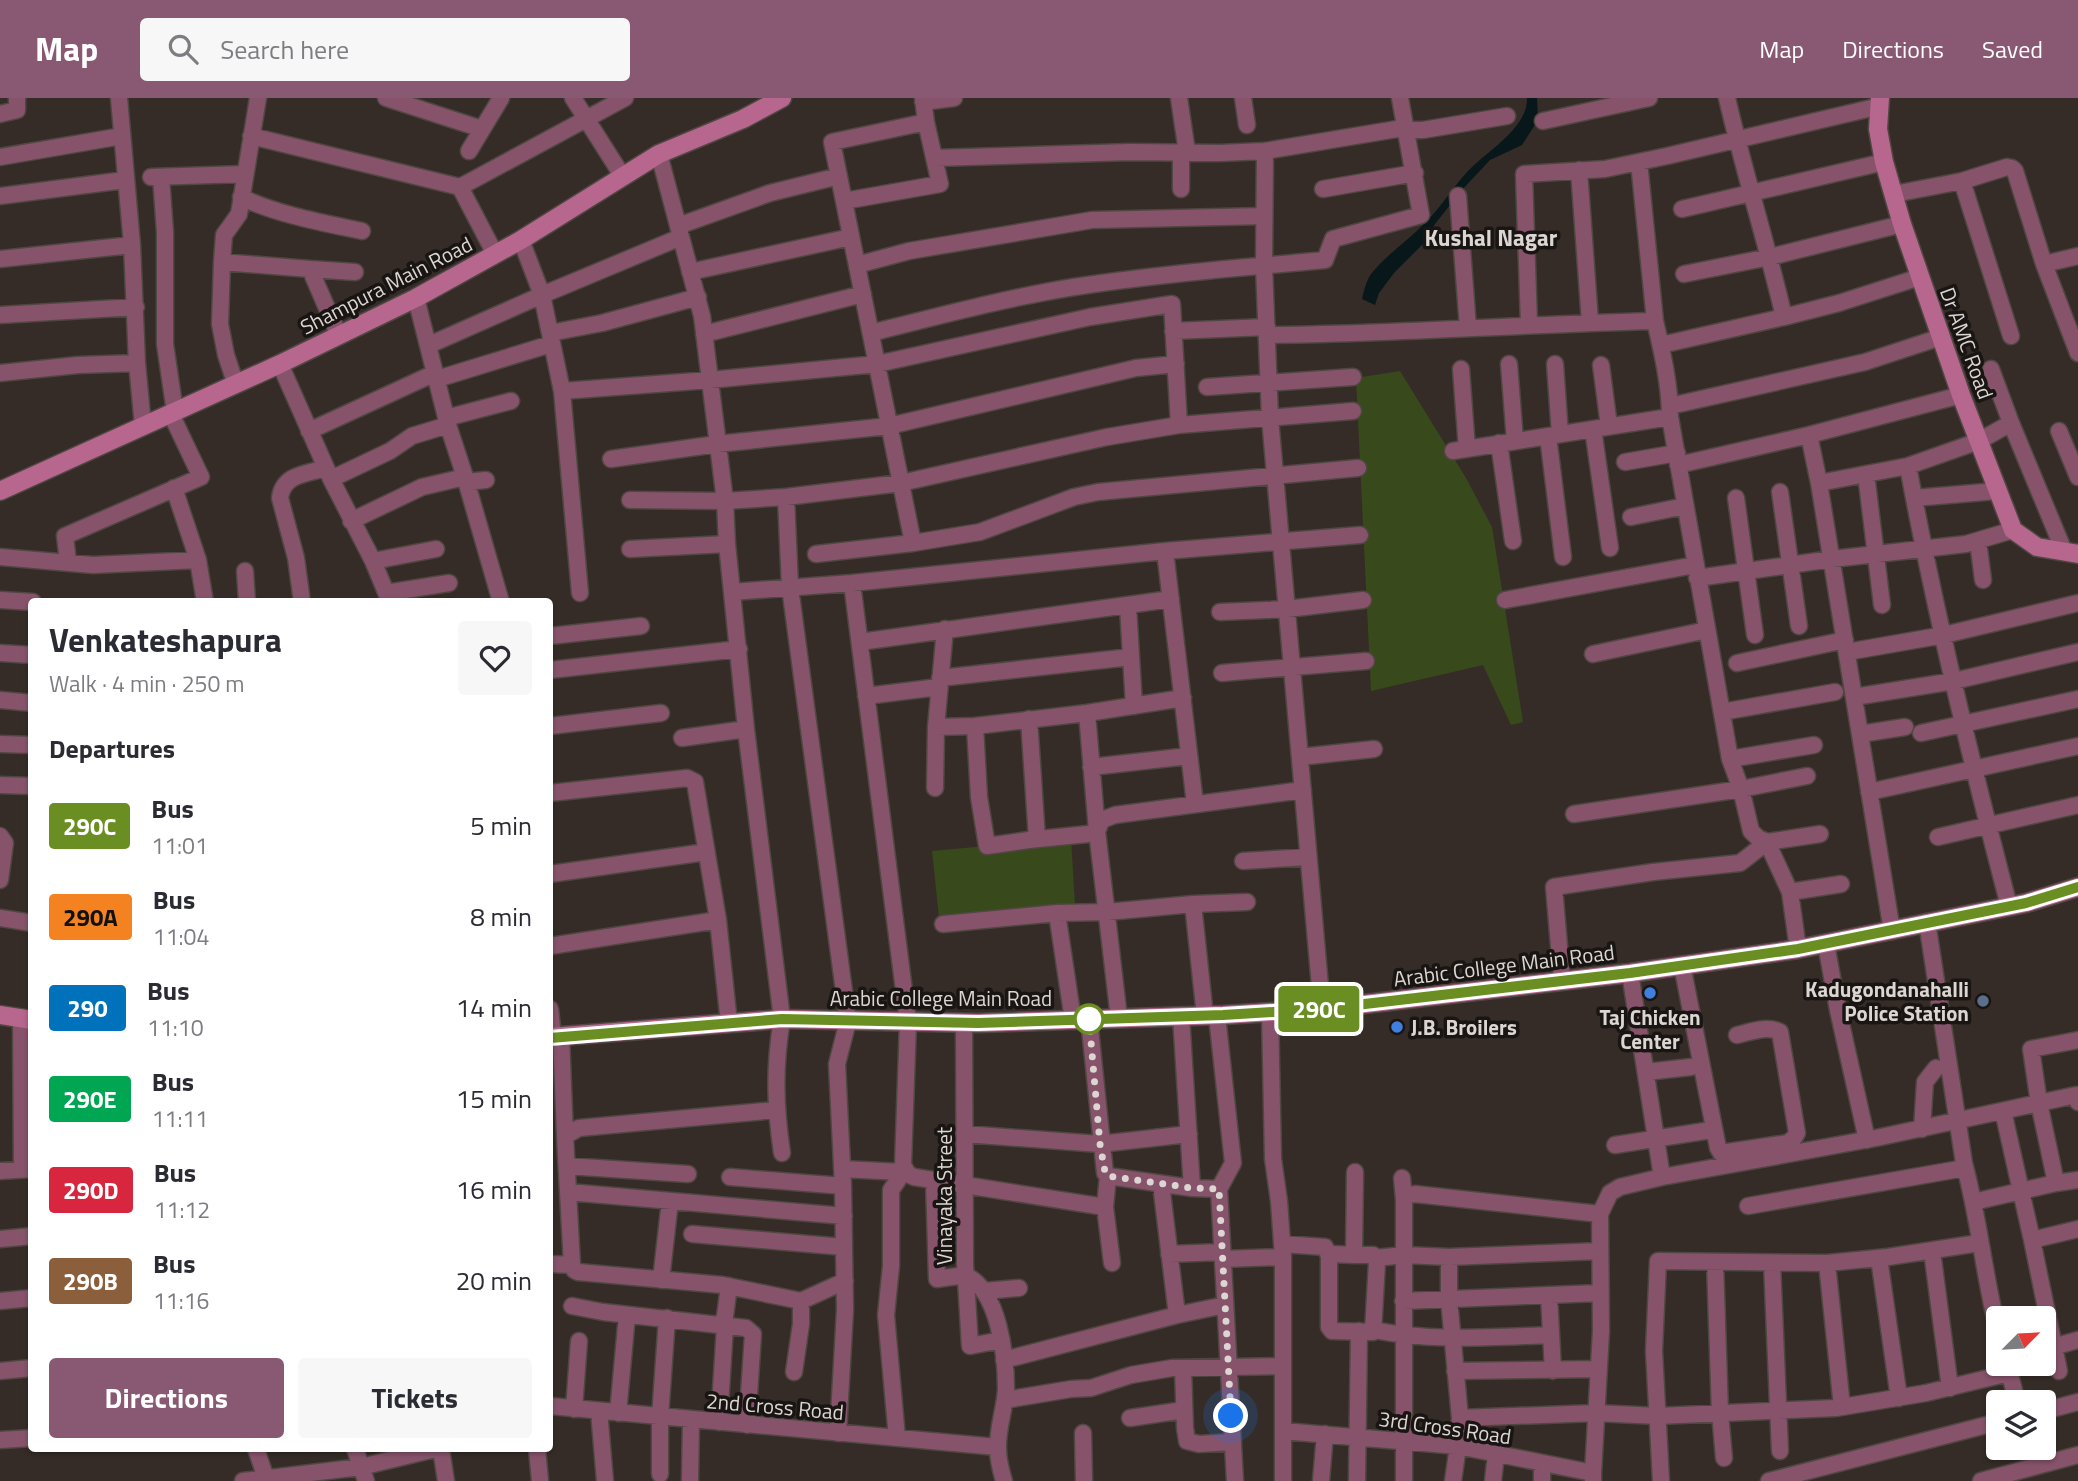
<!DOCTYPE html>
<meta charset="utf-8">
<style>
:root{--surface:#fff;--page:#f7f7f7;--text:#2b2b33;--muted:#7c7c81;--accent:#895873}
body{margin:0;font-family:"Titillium Web",sans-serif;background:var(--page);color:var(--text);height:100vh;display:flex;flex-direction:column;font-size:26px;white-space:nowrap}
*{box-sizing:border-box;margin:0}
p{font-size:23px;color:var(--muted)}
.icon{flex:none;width:38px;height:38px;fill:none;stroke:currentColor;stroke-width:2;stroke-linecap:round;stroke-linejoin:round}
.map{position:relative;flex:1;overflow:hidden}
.drawer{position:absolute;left:28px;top:500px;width:525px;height:854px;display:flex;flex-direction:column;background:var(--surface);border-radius:7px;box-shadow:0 2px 5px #0004}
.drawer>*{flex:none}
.badge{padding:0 14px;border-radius:5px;font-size:24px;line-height:46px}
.needle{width:46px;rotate:66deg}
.controls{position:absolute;left:1986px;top:1208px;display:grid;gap:14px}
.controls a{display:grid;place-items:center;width:70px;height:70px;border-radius:7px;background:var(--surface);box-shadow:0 2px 5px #0004;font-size:35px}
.you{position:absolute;width:35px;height:35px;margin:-18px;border:5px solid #fff;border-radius:50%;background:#1a73e8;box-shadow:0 0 0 10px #1a73e833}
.map>.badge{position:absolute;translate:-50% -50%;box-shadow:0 0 0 4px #fff}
h2{padding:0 21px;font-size:26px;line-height:63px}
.round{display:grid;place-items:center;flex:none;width:74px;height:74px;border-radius:7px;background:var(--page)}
.summary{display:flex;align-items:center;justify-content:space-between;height:119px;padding:0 21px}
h1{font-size:33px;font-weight:700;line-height:52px}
.primary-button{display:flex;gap:14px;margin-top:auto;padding:14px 21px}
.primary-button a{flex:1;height:80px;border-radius:7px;background:var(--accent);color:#fff;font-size:28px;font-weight:700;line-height:80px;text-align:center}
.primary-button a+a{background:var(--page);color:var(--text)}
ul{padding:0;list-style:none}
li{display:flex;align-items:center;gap:21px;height:91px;padding:0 21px}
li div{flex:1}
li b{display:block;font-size:26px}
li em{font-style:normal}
li .badge{min-width:77px;font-weight:700;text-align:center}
header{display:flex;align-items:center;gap:42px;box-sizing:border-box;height:98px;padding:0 35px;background:var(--accent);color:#fff}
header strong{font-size:33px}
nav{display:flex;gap:38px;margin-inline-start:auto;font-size:24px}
.search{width:490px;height:63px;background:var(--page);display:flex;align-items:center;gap:18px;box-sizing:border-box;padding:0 24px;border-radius:7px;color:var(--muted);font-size:26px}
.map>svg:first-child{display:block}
.green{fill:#384a1b}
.water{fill:#08171a}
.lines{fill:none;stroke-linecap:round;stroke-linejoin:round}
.street-casing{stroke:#504743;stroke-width:19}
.secondary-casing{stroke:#504743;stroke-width:21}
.street{stroke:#87536b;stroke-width:16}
.secondary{stroke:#b7668e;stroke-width:18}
.line-casing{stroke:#fff;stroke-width:16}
.line{stroke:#6b8e23;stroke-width:10}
.walk{stroke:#dcd6d3;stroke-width:7;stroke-dasharray:0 12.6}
.shop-dot{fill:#3f7fe0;stroke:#191513;stroke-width:2.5}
.service-dot{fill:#5c6f8a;stroke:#191513;stroke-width:2.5}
.stop-dot{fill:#fff;stroke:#6b8e23;stroke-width:3.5}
.labels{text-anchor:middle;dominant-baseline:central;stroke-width:7;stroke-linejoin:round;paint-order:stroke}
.street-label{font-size:21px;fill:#dcd6d3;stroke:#191513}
.poi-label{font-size:21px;font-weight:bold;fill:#dcd6d3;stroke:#191513;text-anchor:end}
.neighbourhood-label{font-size:23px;font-weight:bold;fill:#dcd6d3;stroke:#191513}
</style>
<header>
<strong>Map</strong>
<div class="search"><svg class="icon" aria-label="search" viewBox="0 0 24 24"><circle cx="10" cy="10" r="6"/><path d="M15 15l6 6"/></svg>Search here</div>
<nav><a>Map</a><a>Directions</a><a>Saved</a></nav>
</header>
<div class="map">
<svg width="2078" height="1383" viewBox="0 0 2078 1383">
<rect width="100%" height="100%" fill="#352c27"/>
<path class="green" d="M 1400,273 L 1466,380 L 1492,429 L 1523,624 L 1511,627 L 1483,567 L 1371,593 L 1356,280 Z
M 1071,740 L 1075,808 L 939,819 L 932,753 Z"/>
<path class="water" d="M 1527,0 L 1537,0 L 1538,22 L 1522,47 L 1490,62 L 1461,93 L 1435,126 L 1424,145 L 1394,175 L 1379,195 L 1375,207 L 1362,201 C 1364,193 1366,183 1371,176 C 1387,156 1409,142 1426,124 C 1442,108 1453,89 1468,73 C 1487,53 1528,30 1527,0 Z"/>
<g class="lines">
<g class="street-casing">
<path id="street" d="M 119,0 L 132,147 L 137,265 L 143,328
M 386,0 L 482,31
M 573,0 L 623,79
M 1179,0 L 1187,54
M 1243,0 L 1247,27
M 923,4 L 954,0
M 0,16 L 17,12 L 17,0
M 1543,23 L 1649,0
M 251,38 L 460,89 L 625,0
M 469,53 L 501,0
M 1265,53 L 1264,168 L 1270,320 L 1322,911
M 1181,54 L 1181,91
M 659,56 L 702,218 L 725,403 L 727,446 L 746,631 L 782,921 C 774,969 775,1008 782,1055
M 0,59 L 122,38
M 934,60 L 1130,54 L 1220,55 L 1265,53 L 1397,31 L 1423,32 L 1507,18
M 1639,64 L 1655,223 C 1662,253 1670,287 1670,319 L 1730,661 L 1741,691 L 1751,733 L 1758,740 L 1767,744 L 1790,794 L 1798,851
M 1579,72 L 1590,224
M 151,79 L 245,76
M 161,79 L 165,134 L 165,246 L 175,314
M 1962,83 L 2011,238
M 460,89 L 495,156
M 1323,91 L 1415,75
M 1894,96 L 1962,83 L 2007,69 L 2012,70 L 2015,73 L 2044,166 L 2078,255
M 0,98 L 125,82
M 1458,98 L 1468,230
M 241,99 C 275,116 324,125 362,133
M 844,103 L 940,86 L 926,24 L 923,0
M 1682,111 L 1884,64
M 678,128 L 770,95 L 839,78
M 521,142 L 542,197 L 681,139
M 0,161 L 132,147
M 222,164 L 310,171 L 339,238
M 2044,166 L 2078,158
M 857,167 L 909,153 L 1092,122 L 1264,118
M 310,171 L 355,174
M 690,174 L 851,139
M 1684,176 L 1770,159 L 1902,126
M 416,200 L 448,327 L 465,379 L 501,504
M 0,217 L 136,209
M 1784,219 L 1839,205 L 1920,179
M 1529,226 L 1524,76 L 1605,71 L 1667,58 L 1880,8
M 1173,233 L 1267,229
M 550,235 L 602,225 L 698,199
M 871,235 C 938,218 1006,200 1074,189 C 1157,176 1241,170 1325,162 L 1333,141 L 1421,117 L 1400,0
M 704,236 L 863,196
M 1268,237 C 1397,236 1526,226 1655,223
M 429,247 L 542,197 L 562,293 L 580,495
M 1661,247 L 1784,219 C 1767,146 1744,74 1727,0
M 280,266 L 331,381 L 373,463 L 390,504
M 1509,266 L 1515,343
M 1555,266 L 1560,336
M 1601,267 L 1609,328
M 1461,271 L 1467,351
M 1991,271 L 2011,325 L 2064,453
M 0,275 L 78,267 L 137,265
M 437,281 L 551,246
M 236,287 L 226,257 L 220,226 L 222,164 L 224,137 L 239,116 L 258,0
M 1207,289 L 1353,279
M 562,293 L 710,282 L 877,266 L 1090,219 L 1172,206 L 1179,327
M 1670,308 L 1865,264 L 1941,239
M 446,320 L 511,303
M 1593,331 L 1610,450
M 309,333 L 435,275
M 2059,333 L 2078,379
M 1809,337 L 1819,385 L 1892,833
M 1548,338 L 1563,459
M 1499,345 L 1513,443
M 1453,353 L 1670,319
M 611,361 L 717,346 L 889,328 L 1136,270 L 1176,266
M 1625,364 L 1677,355
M 1678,367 L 1809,337 L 1961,297
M 1908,368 L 1979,343 L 2011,325
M 1866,376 L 1882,507
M 331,381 L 390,353 L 412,338 L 448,327
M 466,384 L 486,382
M 1819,385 L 1908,368 C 1935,516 1971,663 2009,808
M 174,390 L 198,462 L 205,504
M 1780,394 L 1799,528
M 786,399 L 790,489 L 848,923 L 837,966 L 843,1088 L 845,1212 L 838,1335
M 1736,400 L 1755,537
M 1914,400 L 1997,393
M 630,402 L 725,403 L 786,399 L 901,385 L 1107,339 L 1179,327 L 1353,313
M 1631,419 L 1685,408
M 351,423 L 422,389 L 465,379
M 1978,443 L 1983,482
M 913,445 L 832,44 L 926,24
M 630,451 L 727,446
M 1165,453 L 1195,706
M 816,456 L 913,445 L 980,434 L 1074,399 L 1098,394 L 1358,370
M 0,459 L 93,467 L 198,462
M 373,463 L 436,451
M 68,464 L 65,438 L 201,379 L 171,316
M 245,473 L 247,504
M 1697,480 L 1832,461 L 1966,446 L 2013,432
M 852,485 L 908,924 L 903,1067 L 898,1082 L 891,1092 L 891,1168 L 886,1217 L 897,1340
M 732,494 L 852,485 L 1165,453 L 1360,437
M 386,495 L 449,485
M 0,502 L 33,504
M 1505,502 L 1695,467
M 302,504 L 296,460 L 280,400 C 283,376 306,376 326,370
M 1128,508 L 1134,608
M 1220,514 L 1287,511 L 1363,502
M 550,538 L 641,528
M 860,544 L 1171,501
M 1847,554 L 1944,537 L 2078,505
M 0,555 L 32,557
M 1593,556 L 1707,532
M 1737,565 L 1845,542
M 550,572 L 739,551
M 1222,575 L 1366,563
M 940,580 L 1131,559
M 866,598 L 939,589
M 1854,599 L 1954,583 L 2078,554
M 1183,600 L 1087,615 L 975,628 L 979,699 L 987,748 L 1029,742 L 1088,736 L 1097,733 L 1102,722 L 1115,717 L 1303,692
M 0,602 L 32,605
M 1722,614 L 1835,594
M 1087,615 L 1097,733 L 1119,920
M 1029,621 L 1037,741
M 550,628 L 661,615
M 936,629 L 975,628
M 1921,635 L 2078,601
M 1860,636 L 1905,629
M 682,640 L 746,631
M 0,646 L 32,647
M 1300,659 L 1374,651
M 1730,661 L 1814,647
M 1091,669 L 1189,658
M 0,687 L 32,688
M 935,690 L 936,629 L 945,531
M 1869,694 L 2078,648
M 550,695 L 687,680 L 695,684 L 718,822 L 729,925
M 1574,716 L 1741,691 L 1807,678
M 0,738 L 5,745 L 0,782
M 1938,739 L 2078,707
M 1243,763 L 1308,759
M 550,776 L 706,754
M 1790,794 L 1841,786
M 1193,806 L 1247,804
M 1057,815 L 1073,922
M 0,820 L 32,825
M 1927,824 L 1964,1065 C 1979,1120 1984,1178 1998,1233
M 943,826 L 1057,815 L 1107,814 L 1193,806 L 1205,918
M 1826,846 L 1838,912 L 1867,1042
M 550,848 L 718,822
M 1682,867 L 1718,1050 L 1721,1055 L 1788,1045 L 1794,1040 L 1797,1035 L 1780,934 C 1768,927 1750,934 1737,937
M 1630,875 L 1662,1079
M 1562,883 L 1554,789 L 1653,774 L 1740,765 L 1767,744 L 1820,736
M 550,911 L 553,939
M 1270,914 L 1273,1061 L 1279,1103 L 1283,1159
M 1181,918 L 1192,1090 L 1219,1091 L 1235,1383
M 1217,918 L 1233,1065 L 1219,1091
M 21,920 L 22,1071
M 1089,921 L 1105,1075 L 1108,1078 L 1192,1090
M 964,925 L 965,1166 L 970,1248 L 1001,1242
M 561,939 L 565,1038 L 579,1030 L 776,1012
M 2078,942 L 2031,951 L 2039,1005 L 2056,1085 L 2078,1082
M 1646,974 L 1691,969
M 2003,1013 L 2032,1142 L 2059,1273
M 1922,1031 L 1925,984 L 1936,970
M 965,1036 L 1100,1046 L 1189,1036
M 565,1038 L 572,1167 L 574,1172 L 578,1174 L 723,1187 L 801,1203
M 1615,1047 L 1705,1033
M 903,1067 L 908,1076 L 914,1079 L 1105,1109 L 1108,1078
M 567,1068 L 688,1076
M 842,1071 L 902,1074
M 0,1073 L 32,1071
M 730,1079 L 843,1088
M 1402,1080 L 1404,1102 L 1404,1383
M 934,1083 L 937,1181 L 965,1177
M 1161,1086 L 1177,1217
M 568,1094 L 844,1118
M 1404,1102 L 1405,1098 L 1415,1096 L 1600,1116
M 1973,1104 L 2056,1085
M 1748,1108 L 1965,1070
M 1105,1109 L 1112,1165
M 692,1136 L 844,1149
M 0,1141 L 32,1138
M 2032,1142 L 2078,1131
M 1282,1146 L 1325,1149 L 1329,1158
M 1932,1153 L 1950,1290
M 1169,1156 L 1222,1154
M 1354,1157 L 1373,1157 L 1377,1164 L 1373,1234 L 1332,1233 L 1329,1229 L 1329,1158 L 1333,1156 L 1354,1157 L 1355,1074
M 1449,1159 L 1449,1201 L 1460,1320
M 1376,1160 L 1404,1157 L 1449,1159 L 1600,1153
M 1879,1160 L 1899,1300
M 1223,1161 L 1283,1159 L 1283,1383
M 1715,1164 L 1720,1315 L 1724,1360
M 1772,1165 L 1780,1353
M 1827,1165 L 1842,1309
M 550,1166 L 572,1167
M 965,1177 C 999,1192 1006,1258 1006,1291 C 1005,1311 997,1331 998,1351 C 998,1361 1001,1373 1004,1383
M 661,1182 L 670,1103
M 984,1193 L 1019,1190
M 1549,1197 L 1553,1273
M 0,1203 L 32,1200
M 1403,1203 L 1600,1195
M 572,1208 L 603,1214 L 746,1230 L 753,1236 L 747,1327
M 721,1228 L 725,1218 L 729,1188
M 1374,1232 C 1432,1244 1492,1239 1551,1237
M 2053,1249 L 2078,1242
M 1004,1262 L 1177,1217 L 1225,1207
M 2007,1265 L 2017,1304
M 1183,1270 L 1185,1330 L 1187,1343 L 1199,1346 L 1232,1344
M 0,1273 L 32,1270
M 1455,1273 L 1599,1271
M 794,1274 L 801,1226 L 801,1203 L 845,1183
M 1005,1302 L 1071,1291 L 1091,1290 L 1131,1277 L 1172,1270 L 1283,1268
M 550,1308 L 997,1349
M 574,1311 L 579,1243
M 599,1313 L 605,1383
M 2044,1313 L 2078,1304
M 618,1315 L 627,1217
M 1130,1320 L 1184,1312
M 719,1324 L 725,1228
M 1283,1333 L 1458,1348 L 1593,1375 L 1593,1383
M 1083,1335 L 1084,1383
M 0,1342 L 32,1340
M 256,1351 L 267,1383
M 355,1351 L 366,1383
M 441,1351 L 446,1383
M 537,1351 L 540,1383
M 1593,1375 L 1601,1233 L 1600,1116 L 1610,1095 L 1620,1089 L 1662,1079 L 1876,1040 L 2076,997 L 2078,1004
M 660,1376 L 660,1319 L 667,1220
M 243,1383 L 361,1369 L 435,1351
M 690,1383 L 691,1322
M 1321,1383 L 1325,1336
M 1357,1383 L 1359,1233
M 1453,1383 L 1458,1348 L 1460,1320 L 1596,1315 L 1658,1318 L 1836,1310 L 1926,1295 L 2009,1275
M 1493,1383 L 1496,1356
M 1542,1383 L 1542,1365
M 1661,1383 L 1654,1253 L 1658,1163 L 1827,1165 L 1888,1159 L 1979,1145
M 1769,1383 L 1998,1324
M 1981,1383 L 2078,1357"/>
</g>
<g class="secondary-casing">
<path id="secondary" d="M 1880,0 L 1878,31 L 1884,64 L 1902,126 L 1961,297 L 2013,432 L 2037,449 L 2078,456
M 0,393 L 280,266 L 416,200 L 521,142 L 659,56 L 743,21 L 782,0
M 0,917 L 32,922
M 550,939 L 782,921 L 978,925 L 1223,917 L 1322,911 L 1630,875 L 1798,851 L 2026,805 L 2078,789"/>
</g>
<use href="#street" class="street"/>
<use href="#secondary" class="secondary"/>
</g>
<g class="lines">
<g class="line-casing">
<path id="line" d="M 550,940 L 782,921 L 978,925 L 1223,917 L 1322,911 L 1630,875 L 1798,851 L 2026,805 L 2078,789"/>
</g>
<use href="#line" class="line"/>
<path class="walk" d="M 1089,921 L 1100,1046 L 1105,1074 L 1108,1078 L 1192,1090 L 1219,1091 L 1231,1318"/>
</g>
<g class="shop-dot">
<circle cx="1650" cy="895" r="7"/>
<circle cx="1397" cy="929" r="7"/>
</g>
<circle class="service-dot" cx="1983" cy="903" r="7"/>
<circle class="stop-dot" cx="1089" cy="921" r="14"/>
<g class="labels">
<g class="street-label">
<text transform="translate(386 187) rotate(-27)">Shampura Main Road</text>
<text transform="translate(1967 245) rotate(70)">Dr AMC Road</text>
<text transform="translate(1504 867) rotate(-7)">Arabic College Main Road</text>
<text x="941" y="900">Arabic College Main Road</text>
<text transform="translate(944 1098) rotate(-90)">Vinayaka Street</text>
<text transform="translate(775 1308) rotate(5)">2nd Cross Road</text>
<text transform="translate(1445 1329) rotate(8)">3rd Cross Road</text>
</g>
<g class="poi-label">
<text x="1969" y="891">Kadugondanahalli<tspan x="1969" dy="24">Police Station</tspan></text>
<text x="1650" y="919" text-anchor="middle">Taj Chicken<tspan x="1650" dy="24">Center</tspan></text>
<text x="1411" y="929" text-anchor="start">J.B. Broilers</text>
</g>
<g class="neighbourhood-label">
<text x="1491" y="139">Kushal Nagar</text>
</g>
</g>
</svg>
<div class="controls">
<a><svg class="needle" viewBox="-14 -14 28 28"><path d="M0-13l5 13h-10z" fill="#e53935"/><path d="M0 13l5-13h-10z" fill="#7c7c81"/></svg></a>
<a><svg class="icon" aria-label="layers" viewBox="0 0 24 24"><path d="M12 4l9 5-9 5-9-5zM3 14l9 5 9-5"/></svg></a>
</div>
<div class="you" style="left:1231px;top:1318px"></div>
<b class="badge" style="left:1319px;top:911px;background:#6b8e23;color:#fff">290C</b>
<section class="drawer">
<div class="summary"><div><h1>Venkateshapura</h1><p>Walk · 4 min · 250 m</p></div><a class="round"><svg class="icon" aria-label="heart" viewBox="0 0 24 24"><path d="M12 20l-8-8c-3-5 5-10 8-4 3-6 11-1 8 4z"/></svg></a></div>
<h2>Departures</h2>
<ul>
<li><span class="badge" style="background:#6b8e23;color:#fff">290C</span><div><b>Bus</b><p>11:01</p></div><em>5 min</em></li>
<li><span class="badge" style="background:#f58220;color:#111">290A</span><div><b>Bus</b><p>11:04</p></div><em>8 min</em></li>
<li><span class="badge" style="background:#0072bc;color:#fff">290</span><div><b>Bus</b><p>11:10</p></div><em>14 min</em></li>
<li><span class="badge" style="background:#00a651;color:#fff">290E</span><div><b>Bus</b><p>11:11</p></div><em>15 min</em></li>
<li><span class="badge" style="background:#d7263d;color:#fff">290D</span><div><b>Bus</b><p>11:12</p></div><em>16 min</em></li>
<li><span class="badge" style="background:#8b5e3c;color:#fff">290B</span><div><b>Bus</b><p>11:16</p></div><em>20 min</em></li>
</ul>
<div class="primary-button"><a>Directions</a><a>Tickets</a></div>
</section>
</div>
